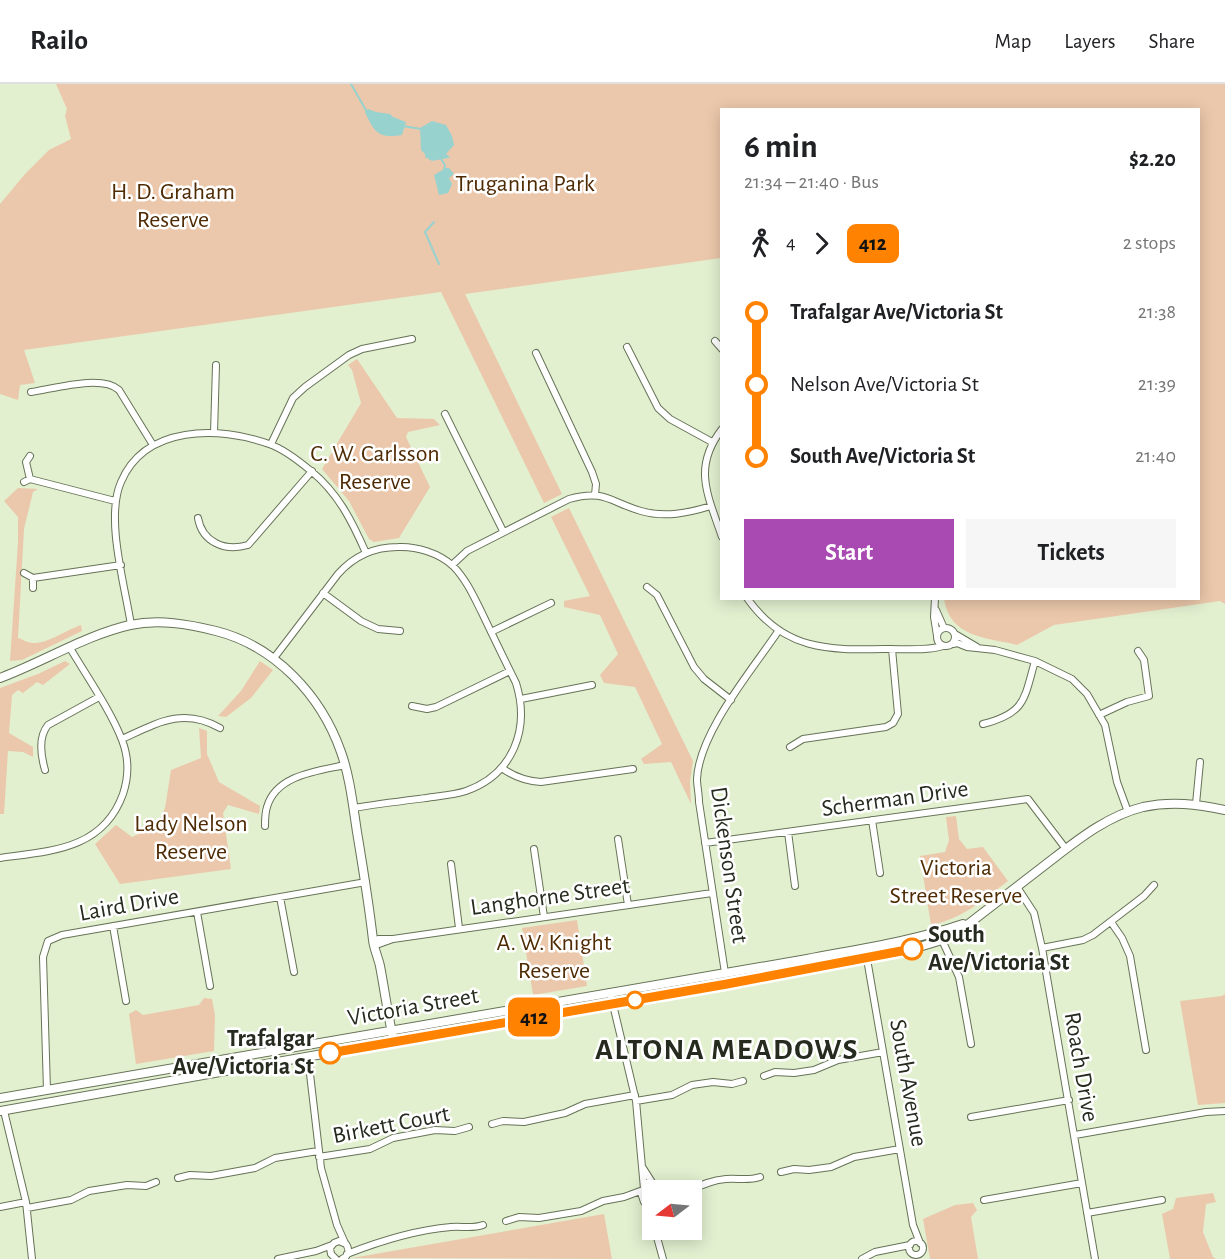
<!DOCTYPE html>
<meta charset="utf-8">
<style>
:root{--surface:#fff;--page:#f6f6f6;--text:#202124;--muted:#757577;--line:#e0e0e0;--accent:#a94ab3}
body{margin:0;font-family:"Alegreya Sans",sans-serif;background:var(--page);color:var(--text);height:100vh;display:flex;flex-direction:column;font-size:22px;white-space:nowrap}
*{box-sizing:border-box;margin:0}
p{font-size:20px;color:var(--muted)}
.icon{flex:none;width:33px;height:33px;fill:none;stroke:currentColor;stroke-width:2;stroke-linecap:round;stroke-linejoin:round}
.map{position:relative;flex:1;overflow:hidden}
.panel{position:absolute;left:720px;top:24px;width:480px;height:492px;display:flex;flex-direction:column;background:var(--surface);border-radius:0px;box-shadow:0 3px 15px #0003}
.panel>*{flex:none}
.badge{padding:0 12px;border-radius:9px;font-size:21px;line-height:39px}
.needle{width:39px;rotate:254deg}
.fabs{position:absolute;left:642px;top:1096px;display:grid;gap:12px}
.fabs a{display:grid;place-items:center;width:60px;height:60px;border-radius:0px;background:var(--surface);box-shadow:0 3px 15px #0003;font-size:30px}
.map>.badge{position:absolute;translate:-50% -50%;box-shadow:0 0 0 3px #fff}
.legs{display:flex;align-items:center;gap:9px;height:66px;padding:0 24px;font-size:20px}
.legs p{margin-inline-start:auto}
.head{display:flex;align-items:center;justify-content:space-between;height:102px;padding:0 24px}
h1{font-size:33px;font-weight:600;line-height:45px}
.cta{display:flex;gap:12px;margin-top:auto;padding:12px 24px}
.cta a{flex:1;height:69px;border-radius:0px;background:var(--accent);color:#fff;font-size:24px;font-weight:600;line-height:69px;text-align:center}
.cta a+a{background:var(--page);color:var(--text)}
ul{padding:0 24px;list-style:none}
li{display:flex;align-items:center;gap:21px;height:72px;font-size:22px}
li i{display:grid;place-items:center;width:9px;height:100%;margin:0 8px;background:currentColor}
li i::after{content:'';width:15px;height:15px;margin:-8px;border:4px solid;border-radius:50%;background:var(--surface)}
li p{margin-inline-start:auto}
li:first-child i{background:linear-gradient(#0000 50%,currentColor 0)}
li:last-child i{background:linear-gradient(currentColor 50%,#0000 0)}
header{display:flex;align-items:center;gap:36px;box-sizing:border-box;height:84px;padding:0 30px;background:var(--surface);border-bottom:2px solid var(--line)}
header strong{font-size:28px}
nav{display:flex;gap:33px;margin-inline-start:auto;font-size:21px}
.map>svg:first-child{display:block}
.green{fill:#ebc8ab}
.water{fill:#97d2cf}
.lines{fill:none;stroke-linecap:round;stroke-linejoin:round}
.stream{stroke:#97d2cf;stroke-width:2}
.street-casing{stroke:#677357;stroke-width:8}
.secondary-casing{stroke:#677357;stroke-width:10}
.street{stroke:#fff;stroke-width:6}
.secondary{stroke:#fff;stroke-width:8}
.line-1-casing{stroke:#fff;stroke-width:14}
.line-1{stroke:#ff8200;stroke-width:9}
.stop-1-dot{fill:#fff;stroke:#ff8200;stroke-width:3}
.labels{text-anchor:middle;dominant-baseline:central;stroke-width:5;stroke-linejoin:round;paint-order:stroke}
.park-label{font-size:24px;fill:#4f2b04;stroke:#fff}
.street-label{font-size:24px;fill:#262b1f;stroke:#fff}
.stop-label{font-size:24px;font-weight:bold;fill:#262b1f;stroke:#fff;text-anchor:start}
.district-label{font-size:30px;font-weight:bold;letter-spacing:1.5px;fill:#262b1f;stroke:#fff}
</style>
<header>
<strong>Railo</strong>
<nav><a>Map</a><a>Layers</a><a>Share</a></nav>
</header>
<div class="map">
<svg width="1225" height="1175" viewBox="0 0 1225 1175">
<rect width="100%" height="100%" fill="#e2f0d0"/>
<path class="green" d="M 56,0 L 1225,0 L 1225,520 L 1220,517 L 1054,541 L 1017,561 C 986,553 950,554 944,515 L 1198,514 L 1198,26 L 722,26 L 721,174 L 465,210 L 562,410 L 544,419 L 441,208 L 24,266 L 35,299 L 20,301 L 18,316 L 0,310 L 0,120 L 25,90 L 49,66 L 71,55 L 65,32 L 67,25 Z
M 357,275 L 397,334 L 434,335 L 440,341 L 408,348 L 406,353 L 430,403 L 399,454 L 374,458 L 369,455 L 349,417 L 322,385 L 361,319 L 352,286 L 348,281 Z
M 18,404 L 38,405 L 33,408 L 24,445 L 18,554 C 22,555 28,559 32,559 C 48,560 66,546 81,541 L 82,547 L 22,576 L 10,577 L 18,458 L 18,433 L 4,417 Z
M 569,424 L 693,677 L 690,698 L 691,720 L 671,678 L 644,680 L 641,675 L 662,660 L 635,603 L 604,599 L 600,591 L 618,570 L 600,531 L 564,523 L 564,517 L 590,512 L 551,433 Z
M 65,577 L 70,580 L 43,601 L 37,598 L 23,609 L 18,606 L 12,611 L 9,649 L 33,663 L 33,673 L 23,668 L 8,667 L 4,730 L 0,730 L 0,604 L 38,590 Z
M 260,577 L 273,586 L 251,614 L 226,633 L 218,632 L 241,607 Z
M 199,644 L 207,647 L 207,670 L 219,698 L 260,722 L 259,730 L 228,721 L 223,729 L 231,785 L 120,800 L 95,760 L 116,741 L 132,753 L 157,742 L 165,724 L 171,686 L 201,674 Z
M 956,732 L 959,755 L 967,765 L 983,763 L 1008,797 C 983,816 962,835 931,841 L 920,772 L 945,768 L 949,756 L 946,733 Z
M 577,836 L 587,902 L 533,911 L 522,844 Z
M 1225,910 L 1225,1019 L 1198,1021 L 1180,917 L 1222,912 Z
M 204,914 L 212,915 L 215,931 L 214,967 L 136,980 L 129,930 L 136,926 L 143,931 L 199,921 Z
M 1213,1109 L 1216,1118 L 1206,1120 L 1203,1148 L 1213,1173 L 1216,1175 L 1170,1175 L 1162,1130 L 1173,1125 L 1176,1114 Z
M 973,1119 L 977,1126 L 971,1133 L 978,1175 L 930,1175 L 923,1135 L 955,1121 Z
M 604,1130 L 612,1175 L 352,1174 Z"/>
<path class="water" d="M 368,25 L 376,28 L 390,30 L 393,33 L 406,38 L 402,51 C 378,55 374,48 365,28 Z
M 432,37 L 446,41 L 452,52 L 454,61 L 446,70 L 450,73 L 448,74 L 432,77 L 425,73 L 425,70 L 421,66 L 420,44 Z
M 446,84 L 449,84 L 454,90 L 449,94 L 452,100 L 448,109 L 439,111 L 434,91 Z"/>
<g class="lines">
<path class="stream" d="M 351,0 L 367,28
M 403,42 L 421,45
M 441,75 L 445,81 L 444,86
M 434,138 L 425,148 L 439,180"/>
<g class="street-casing">
<path id="street" d="M 715,257 L 722,265
M 627,263 L 658,324 L 670,335 L 712,358
M 536,269 L 592,388 L 596,400 L 595,411
M 31,308 C 53,305 102,290 119,306 L 153,361
M 445,330 L 503,447
M 722,345 C 692,384 708,411 722,453
M 214,349 L 216,281
M 271,360 L 293,314 L 305,303 L 349,271 L 362,265 L 412,255
M 30,395 L 115,417
M 24,398 L 30,395 L 26,378 L 30,372
M 198,434 C 202,458 225,468 248,461 L 312,387
M 452,481 L 467,467 L 569,415 C 604,405 610,418 641,427 C 665,434 688,429 711,422
M 24,489 L 33,494 L 33,504
M 33,494 L 121,481
M 647,503 L 657,511 L 694,583 L 704,595 L 731,616
M 323,509 L 361,537 L 378,545 L 400,547
M 747,514 C 785,568 830,566 888,565 C 906,565 926,567 943,562
M 935,514 L 934,533 L 937,552
M 936,526 L 944,544
M 131,541 C 125,502 105,434 121,398 C 145,341 219,342 269,360 C 284,365 299,377 311,387 C 338,409 352,437 366,469
M937 553a9 9 0 1 1 18 0a9 9 0 1 1-18 0Z
M 491,548 L 551,519
M 955,550 L 977,563
M 953,560 L 957,559 L 967,563 L 995,566 L 1035,577 L 1072,595 L 1087,610 L 1105,641 L 1117,698 L 1128,728
M 274,574 L 338,490 C 354,472 374,463 398,463 C 416,462 439,469 453,482 C 466,495 474,513 482,529 C 493,552 504,575 516,599 C 530,644 514,690 466,707 C 454,711 439,712 426,714 C 402,717 377,720 353,724
M 521,615 L 592,601
M 412,622 L 427,625 L 436,623 L 510,587
M 1099,631 L 1127,618 L 1149,612 L 1144,576 L 1138,567
M 983,640 C 1026,629 1024,615 1035,577
M 122,655 C 157,639 183,623 220,644
M 790,663 L 803,655 L 886,643 L 893,639 L 898,630 L 892,565
M 502,684 C 514,693 526,697 541,698 L 633,685
M 45,686 C 41,672 38,653 48,641 L 99,613
M 1196,720 L 1200,678
M 872,736 L 880,789
M 265,742 C 265,736 265,729 267,723 C 276,691 317,687 345,681
M 788,748 L 795,802
M 618,755 L 628,821
M 705,759 L 1028,715 L 1066,765
M 534,765 L 544,833
M 0,774 C 50,767 103,766 123,710 C 129,692 129,674 122,656 C 111,627 86,591 70,564
M 451,780 L 459,844
M 1017,803 L 1034,829 L 1042,864 L 1095,1175
M 280,813 L 294,888
M 197,828 L 210,902
M 1111,838 L 1122,854 L 1130,872 L 1146,966
M 113,842 L 126,917
M 942,856 L 959,893 L 971,960
M 373,858 L 378,855 L 393,855 L 712,809
M 373,858 L 379,860 L 393,855
M 1042,864 L 1083,856 L 1093,851 L 1144,812 L 1154,801
M 867,875 L 913,1141 L 920,1159
M 725,889 L 699,718 C 699,710 697,702 697,695 C 699,648 753,585 779,546
M 610,908 L 636,1017 L 644,1105
M 308,973 L 321,1084 L 337,1141 L 345,1159
M 764,992 L 775,988 L 794,989 L 814,986 L 838,976 L 883,968
M 47,1006 L 43,873 L 48,857 L 62,851 L 366,798
M 636,1017 L 672,1011 L 692,1001 L 713,998 L 732,1000 L 743,997
M 4,1027 L 26,1118 L 32,1175
M 971,1033 L 1069,1016
M 492,1040 L 503,1037 L 524,1038 L 565,1029 L 585,1020 L 635,1011
M 1075,1051 L 1206,1028 L 1225,1027
M 319,1073 L 370,1065 L 393,1054 L 435,1046 L 455,1047 L 469,1043
M 643,1084 L 655,1103
M 781,1088 L 794,1085 L 809,1086 L 831,1083 L 854,1073 L 900,1065
M 178,1094 L 190,1091 L 211,1092 L 255,1084 L 275,1074 L 318,1067
M 689,1107 C 701,1101 712,1096 726,1095 C 738,1094 748,1097 760,1093
M 984,1116 L 1082,1099
M 645,1119 L 652,1140
M 652,1120 L 644,1118 L 641,1109 L 648,1102 L 653,1103 L 658,1107
M 0,1123 L 26,1118
M 27,1124 L 71,1116 L 89,1107 L 127,1101 L 146,1102 L 156,1098
M 1087,1129 L 1162,1116
M 506,1137 L 519,1133 L 539,1134 L 581,1127 L 603,1117 L 624,1113 L 643,1106
M 655,1146 L 663,1175
M909 1164a7 7 0 1 1 14 0a7 7 0 1 1-14 0Z
M 347,1170 C 380,1157 416,1146 451,1143 C 463,1142 472,1145 483,1141
M 278,1175 L 316,1167 L 332,1161
M 336,1175 L 331,1170 L 330,1164 L 334,1159 L 339,1157 L 346,1160 C 350,1166 349,1172 342,1175
M 862,1175 L 875,1168 L 910,1161"/>
</g>
<g class="secondary-casing">
<path id="secondary" d="M 0,594 C 43,578 86,551 130,541 C 159,535 188,540 216,547 C 275,562 321,611 341,668 C 350,693 353,722 357,748 C 363,784 369,820 373,856 C 374,865 378,873 380,882 C 385,908 388,933 394,958
M 0,1014 L 807,875 C 859,865 913,857 963,840
M 0,1027 L 906,867 L 942,856 L 958,848 C 987,826 1016,803 1045,781 C 1075,758 1106,732 1143,723 C 1171,717 1197,720 1225,726"/>
</g>
<use href="#street" class="street"/>
<use href="#secondary" class="secondary"/>
</g>
<g class="lines">
<g class="line-1-casing">
<path id="line-1" d="M 330,969 L 727,900 L 912,865"/>
</g>
<use href="#line-1" class="line-1"/>
</g>
<g class="stop-1-dot">
<circle cx="912" cy="865" r="10"/>
<circle cx="635" cy="916" r="8"/>
<circle cx="330" cy="969" r="10"/>
</g>
<g class="labels">
<g class="park-label">
<text x="525" y="100">Truganina Park</text>
<text x="173" y="108">H. D. Graham<tspan x="173" dy="28">Reserve</tspan></text>
<text x="375" y="370">C. W. Carlsson<tspan x="375" dy="28">Reserve</tspan></text>
<text x="191" y="740">Lady Nelson<tspan x="191" dy="28">Reserve</tspan></text>
<text x="956" y="784">Victoria<tspan x="956" dy="28">Street Reserve</tspan></text>
<text x="554" y="859">A. W. Knight<tspan x="554" dy="28">Reserve</tspan></text>
</g>
<g class="street-label">
<text transform="translate(895 715) rotate(-8)">Scherman Drive</text>
<text transform="translate(729 781) rotate(82)">Dickenson Street</text>
<text transform="translate(550 813) rotate(-8)">Langhorne Street</text>
<text transform="translate(129 821) rotate(-10)">Laird Drive</text>
<text transform="translate(413 923) rotate(-10)">Victoria Street</text>
<text transform="translate(1081 983) rotate(80)">Roach Drive</text>
<text transform="translate(908 999) rotate(80)">South Avenue</text>
<text transform="translate(391 1041) rotate(-11)">Birkett Court</text>
</g>
<g class="stop-label">
<text x="928" y="851">South<tspan x="928" dy="28">Ave/Victoria St</tspan></text>
<text x="314" y="955" text-anchor="end">Trafalgar<tspan x="314" dy="28">Ave/Victoria St</tspan></text>
</g>
<g class="district-label">
<text x="727" y="966">ALTONA MEADOWS</text>
</g>
</g>
</svg>
<div class="fabs">
<a><svg class="needle" viewBox="-14 -14 28 28"><path d="M0-13l5 13h-10z" fill="#e53935"/><path d="M0 13l5-13h-10z" fill="#757577"/></svg></a>
</div>
<b class="badge" style="left:534px;top:933px;background:#ff8200;color:#111">412</b>
<section class="panel">
<div class="head"><div><h1>6 min</h1><p>21:34 – 21:40 · Bus</p></div><b>$2.20</b></div>
<div class="legs"><svg class="icon" aria-label="walk" viewBox="0 0 24 24"><circle cx="13" cy="4" r="2"/><path d="M13 8l-2 6 4 7M11 14l-3 7M7 12l3-4h3l4 4"/></svg>4<svg class="icon" aria-label="forward" viewBox="0 0 24 24"><path d="M9 5l7 7-7 7"/></svg><b class="badge" style="background:#ff8200;color:#111">412</b><p>2 stops</p></div>
<ul>
<li><i style="color:#ff8200"></i><b>Trafalgar Ave/Victoria St</b><p>21:38</p></li>
<li><i style="color:#ff8200"></i><span>Nelson Ave/Victoria St</span><p>21:39</p></li>
<li><i style="color:#ff8200"></i><b>South Ave/Victoria St</b><p>21:40</p></li>
</ul>
<div class="cta"><a>Start</a><a>Tickets</a></div>
</section>
</div>
